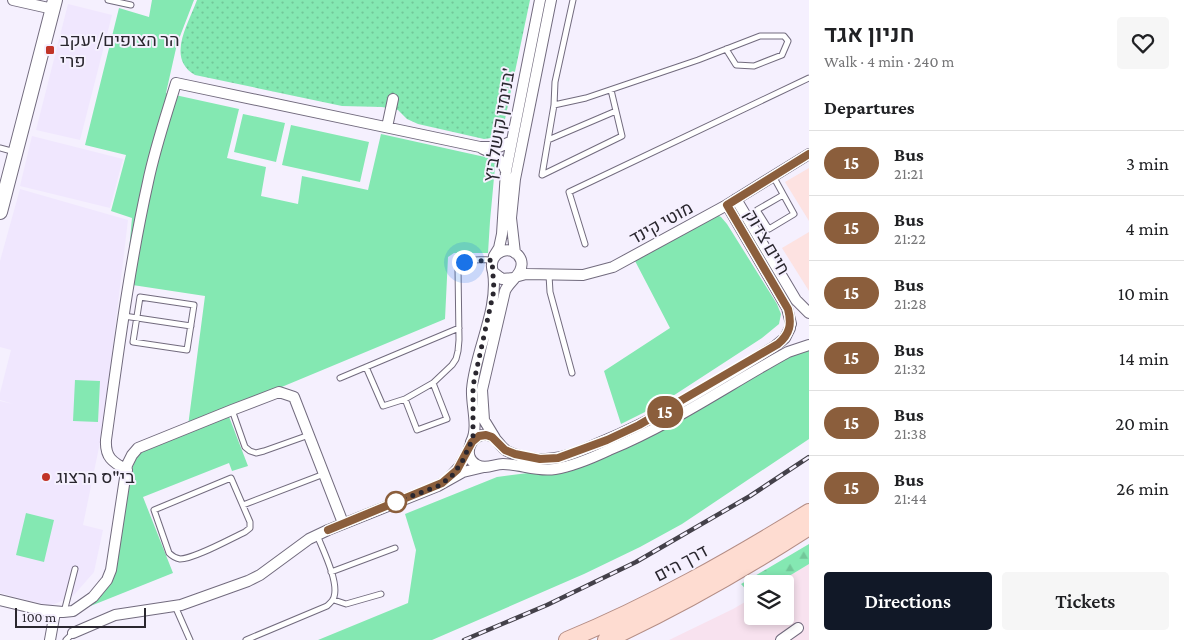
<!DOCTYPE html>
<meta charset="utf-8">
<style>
:root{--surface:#fff;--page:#f6f6f6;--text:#202124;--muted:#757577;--line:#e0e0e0;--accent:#111827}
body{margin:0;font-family:"Crimson Pro",Heebo,serif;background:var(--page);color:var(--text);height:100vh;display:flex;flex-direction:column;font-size:19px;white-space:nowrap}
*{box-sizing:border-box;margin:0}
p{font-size:16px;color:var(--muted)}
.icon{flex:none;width:28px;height:28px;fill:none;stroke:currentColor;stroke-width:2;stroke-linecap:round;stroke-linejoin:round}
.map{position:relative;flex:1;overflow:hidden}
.details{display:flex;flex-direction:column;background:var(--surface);width:375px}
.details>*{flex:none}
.badge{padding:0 10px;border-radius:16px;font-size:18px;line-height:32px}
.tools{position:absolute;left:744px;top:575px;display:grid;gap:10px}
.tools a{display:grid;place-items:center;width:50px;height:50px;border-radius:5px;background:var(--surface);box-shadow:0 2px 8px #0003;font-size:25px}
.scale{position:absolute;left:15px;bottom:12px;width:131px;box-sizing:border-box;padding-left:5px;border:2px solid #2a272f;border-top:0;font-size:14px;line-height:18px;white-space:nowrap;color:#2a272f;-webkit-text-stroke:4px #f5f0fe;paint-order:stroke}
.you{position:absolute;width:25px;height:25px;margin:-12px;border:4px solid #fff;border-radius:50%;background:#1a73e8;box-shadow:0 0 0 8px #1a73e833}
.map>.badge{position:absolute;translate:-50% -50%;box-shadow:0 0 0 2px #fff}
h2{padding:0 15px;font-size:19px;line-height:45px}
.round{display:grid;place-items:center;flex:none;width:52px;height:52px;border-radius:5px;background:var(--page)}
.headline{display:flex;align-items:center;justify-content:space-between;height:85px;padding:0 15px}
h1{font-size:24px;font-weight:600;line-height:38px}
.action{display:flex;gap:10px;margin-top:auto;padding:10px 15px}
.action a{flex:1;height:58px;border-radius:5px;background:var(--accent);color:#fff;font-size:20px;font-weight:600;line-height:58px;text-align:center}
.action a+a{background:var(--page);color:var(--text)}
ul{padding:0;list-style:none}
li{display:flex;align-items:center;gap:15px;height:65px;padding:0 15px;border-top:1px solid var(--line)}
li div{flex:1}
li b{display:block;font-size:19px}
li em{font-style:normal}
li .badge{min-width:55px;font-weight:700;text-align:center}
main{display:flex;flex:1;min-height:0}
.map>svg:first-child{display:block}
.commercial{fill:#fde2e1}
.industrial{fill:#f8e2ef}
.built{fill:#f0e7fe}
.grass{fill:#84e8b2}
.forest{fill:url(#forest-firs)}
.park{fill:url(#park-dots)}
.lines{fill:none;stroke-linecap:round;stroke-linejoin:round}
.lane-casing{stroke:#726b7e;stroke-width:7}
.street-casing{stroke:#726b7e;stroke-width:12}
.secondary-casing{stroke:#726b7e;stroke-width:16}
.primary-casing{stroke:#b48d85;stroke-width:18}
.lane{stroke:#fff;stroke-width:5}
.street{stroke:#fff;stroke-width:10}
.secondary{stroke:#fff;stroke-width:14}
.primary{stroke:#fedcd1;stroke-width:16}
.rail-casing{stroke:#44414a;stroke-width:4.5}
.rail{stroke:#f5f0fe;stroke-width:2.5;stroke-dasharray:8;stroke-linecap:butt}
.line-casing{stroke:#fff;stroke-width:11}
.line{stroke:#8b5e3c;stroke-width:8}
.walk{stroke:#2a272f;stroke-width:5;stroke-dasharray:0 9}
.poi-dot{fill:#c13427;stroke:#f5f0fe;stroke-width:2}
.stop-dot{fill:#fff;stroke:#8b5e3c;stroke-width:2.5}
.labels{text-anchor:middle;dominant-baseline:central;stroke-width:4;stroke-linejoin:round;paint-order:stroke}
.poi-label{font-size:18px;fill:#2a272f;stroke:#f5f0fe;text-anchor:start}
.street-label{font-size:18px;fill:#2a272f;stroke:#f5f0fe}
</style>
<main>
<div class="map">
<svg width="809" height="640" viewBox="0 0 809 640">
<defs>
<pattern id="forest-firs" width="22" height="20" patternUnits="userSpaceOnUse" patternTransform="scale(1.25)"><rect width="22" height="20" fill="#84e8b2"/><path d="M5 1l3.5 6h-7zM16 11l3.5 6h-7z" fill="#72c799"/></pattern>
<pattern id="park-dots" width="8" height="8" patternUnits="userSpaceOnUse" patternTransform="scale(1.25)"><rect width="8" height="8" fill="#84e8b2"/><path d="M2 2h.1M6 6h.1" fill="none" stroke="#72c799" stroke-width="1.8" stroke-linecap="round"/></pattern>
</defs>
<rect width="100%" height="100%" fill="#f5f0fe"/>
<path class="commercial" d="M 809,168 L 809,221 L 785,182 Z
M 809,232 L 809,291 L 782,248 Z"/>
<path class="industrial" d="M 809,564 L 809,640 L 669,640 L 733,609 L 752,598 L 752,616 L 785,616 L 785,584 L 776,584 Z"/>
<path class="built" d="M 68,4 L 112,15 L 80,140 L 36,130 Z
M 32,136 L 123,159 L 110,208 L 20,186 Z
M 20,189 L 128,220 L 103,428 L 83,525 L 103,530 L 94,572 L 73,596 L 50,606 L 0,593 L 0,401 L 13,404 L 0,400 L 0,393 L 11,350 L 0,347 L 0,261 Z"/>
<path class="grass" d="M 152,0 L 194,0 L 177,44 L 166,93 L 239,109 L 227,158 L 266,167 L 261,196 L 298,204 L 302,176 L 368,190 L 381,134 L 494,159 L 495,167 L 490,221 L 488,253 L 454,253 L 448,257 L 445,319 L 188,426 L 205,296 L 126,284 L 132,218 L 111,211 L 126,155 L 85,145 L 119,8 L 149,17 Z
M 243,114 L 285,123 L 276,162 L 234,152 Z
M 291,125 L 369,142 L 360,182 L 282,165 Z
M 717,215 L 721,217 L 727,224 L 777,304 L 781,314 L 779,324 L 762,338 L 659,405 L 621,424 L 604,371 L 670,328 L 634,259 Z
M 809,348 L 809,439 L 682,524 L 640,547 L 584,574 L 432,640 L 318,640 L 408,603 L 416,550 L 405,514 L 497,477 L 576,467 L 791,354 Z
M 75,380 L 100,381 L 98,422 L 73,421 Z
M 228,414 L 248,466 L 232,471 L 229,463 L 143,497 L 173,573 L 83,609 L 101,593 L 131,471 L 136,459 L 143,450 Z
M 26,513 L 54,520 L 44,562 L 16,555 Z"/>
<path class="forest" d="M 809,544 L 809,564 L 776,584 L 752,584 L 752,596 L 741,584 Z"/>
<path class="park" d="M 197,0 L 530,0 L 504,124 C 500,134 496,138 484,139 L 418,124 L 407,119 L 398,110 L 382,107 L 342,106 L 195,75 C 166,58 188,25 197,0 Z"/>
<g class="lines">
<g class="lane-casing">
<path id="lane" d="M 108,0 L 131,5
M 573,0 L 555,82 L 554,105 L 586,98 L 698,60 L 760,36 L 784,36 L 788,41 L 782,55 L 754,66 L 736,65 L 726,49
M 554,105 L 542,175 L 622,136 L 611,90
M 548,140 L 616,111
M 0,148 L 15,152
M 773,176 L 794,214 L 769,229 L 757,210 L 783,195
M 585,244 L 569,192 L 809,78
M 549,275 L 550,292 L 572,373
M 140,297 L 194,305 L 187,350 L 133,342 Z
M 124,316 L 191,326
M 366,367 L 383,406 L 405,399 L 433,383 L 452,365 L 456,359 L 458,351 L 459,340 L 458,268 C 466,257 480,260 492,260
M 340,378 L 459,328
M 405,399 L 417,430 L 447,419 L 433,383
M 232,410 L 245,447 L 250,451 L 256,453 L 264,451 L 309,435
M 231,478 L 250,522 L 250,528 L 245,532 C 230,539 194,559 180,559 C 175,558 172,556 169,553 L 154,510 Z
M 243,505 L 324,474
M 331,572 L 395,548
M 334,600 L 346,604 L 381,594
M 175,606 L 190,640
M 64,612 L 75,569
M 66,640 L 73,633
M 246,640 L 327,606 C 330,603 333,601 334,597 C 339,582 323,550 317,535"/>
</g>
<g class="street-casing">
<path id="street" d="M 13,0 L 53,9
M 387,127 L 393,99
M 483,149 C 495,154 501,159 506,171
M 736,199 L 796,300 L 809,313
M 727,205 L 787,308 L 791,324
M 515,253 L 511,218 L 515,179 L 551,0
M 494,256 L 499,248 L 502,234 L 506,171 L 540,0
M 515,277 L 526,274 L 583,275 L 613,267 L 725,206 L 809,154
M 790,328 L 785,338 L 774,347 C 718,381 662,417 601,442 C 587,448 571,456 555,458 C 540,461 521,458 507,451 C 500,447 498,439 491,436 C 472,429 460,456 477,465 C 486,470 494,464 503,464 C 521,464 536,472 555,469 C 574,466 592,458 609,450 C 672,424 728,385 788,352 L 809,345
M 495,438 L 484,420 L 482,390 L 505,291 C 509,281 525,273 521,260 C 514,242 486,251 493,272 L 502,279 L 514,278
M 471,442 C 479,427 471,406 472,389 C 475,351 499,310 493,272
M 127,470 C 112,462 105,457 106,440 C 118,354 129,267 148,182 C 155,148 166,116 176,83 L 480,147 L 499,147 L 512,141
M 451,476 L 460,466 L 469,450
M 0,600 L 41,610 L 63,612 L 73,611 L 93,597 L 107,580 L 111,570 L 127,465 L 132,455 L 138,448 L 232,410 L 279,392 L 294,397 L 343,523
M 73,633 L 115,615 L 181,605 L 248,581 L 260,575 L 309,539 L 328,530 L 438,486 L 463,472 L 484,467
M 50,640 L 55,612
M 781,640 L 798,628"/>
</g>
<g class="secondary-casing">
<path id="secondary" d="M 0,212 L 55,0"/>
</g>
<g class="primary-casing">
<path id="primary" d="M 567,640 C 652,605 731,560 809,512
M 606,640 C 676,608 744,569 809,527"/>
</g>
<use href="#lane" class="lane"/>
<use href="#street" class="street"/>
<use href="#secondary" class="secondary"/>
<use href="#primary" class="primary"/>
<g class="rail-casing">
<path id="rail" d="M 464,640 L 547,605 L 636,562 L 750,496 L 809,457"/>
</g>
<use href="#rail" class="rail"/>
</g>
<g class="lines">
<g class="line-casing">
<path id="line" d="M 328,530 L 442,483 L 457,470 L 472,442 L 479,436 L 486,435 L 492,437 L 505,450 L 515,454 L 540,459 L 558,458 L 607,440 L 639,425 L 778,344 C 790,334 792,324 788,309 L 727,205 L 809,154"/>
</g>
<use href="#line" class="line"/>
<path class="walk" d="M 396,502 L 438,486 L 451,477 L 462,462 L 473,438 L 473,386 L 494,290 L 492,260 L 464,262"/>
</g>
<g class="poi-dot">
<rect x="45" y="45" width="10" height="10" rx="2.5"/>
<circle cx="46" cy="477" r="5"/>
</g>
<circle class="stop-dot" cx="396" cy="502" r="10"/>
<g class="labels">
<g class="poi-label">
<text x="60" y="40">הר הצופים/יעקב<tspan x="60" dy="21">פרי</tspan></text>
<text x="56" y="477">בי"ס הרצוג</text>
</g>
<g class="street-label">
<text transform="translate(499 125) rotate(-80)">בנימין קושלביץ'</text>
<text transform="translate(661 223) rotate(-29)">מוטי קינד</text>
<text transform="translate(767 242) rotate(60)">חיים צדוק</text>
<text transform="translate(681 563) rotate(-28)">דרך הים</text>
</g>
</g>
</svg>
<div class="tools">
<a><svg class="icon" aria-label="layers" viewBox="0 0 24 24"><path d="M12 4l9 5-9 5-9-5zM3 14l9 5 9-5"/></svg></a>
</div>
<div class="scale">100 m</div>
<div class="you" style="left:464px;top:262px"></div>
<b class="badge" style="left:665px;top:412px;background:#8b5e3c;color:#fff">15</b>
</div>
<section class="details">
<div class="headline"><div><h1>חניון אגד</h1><p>Walk · 4 min · 240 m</p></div><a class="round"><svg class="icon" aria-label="heart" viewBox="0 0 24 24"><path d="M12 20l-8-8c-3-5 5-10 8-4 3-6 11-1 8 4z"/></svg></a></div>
<h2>Departures</h2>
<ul>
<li><span class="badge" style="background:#8b5e3c;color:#fff">15</span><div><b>Bus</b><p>21:21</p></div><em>3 min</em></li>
<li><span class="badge" style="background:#8b5e3c;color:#fff">15</span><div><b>Bus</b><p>21:22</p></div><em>4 min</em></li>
<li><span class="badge" style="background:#8b5e3c;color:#fff">15</span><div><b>Bus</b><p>21:28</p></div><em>10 min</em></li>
<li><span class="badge" style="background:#8b5e3c;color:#fff">15</span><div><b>Bus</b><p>21:32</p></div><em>14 min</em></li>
<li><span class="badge" style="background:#8b5e3c;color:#fff">15</span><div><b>Bus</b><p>21:38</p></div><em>20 min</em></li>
<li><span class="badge" style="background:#8b5e3c;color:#fff">15</span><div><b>Bus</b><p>21:44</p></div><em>26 min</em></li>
</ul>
<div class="action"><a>Directions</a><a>Tickets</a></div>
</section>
</main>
